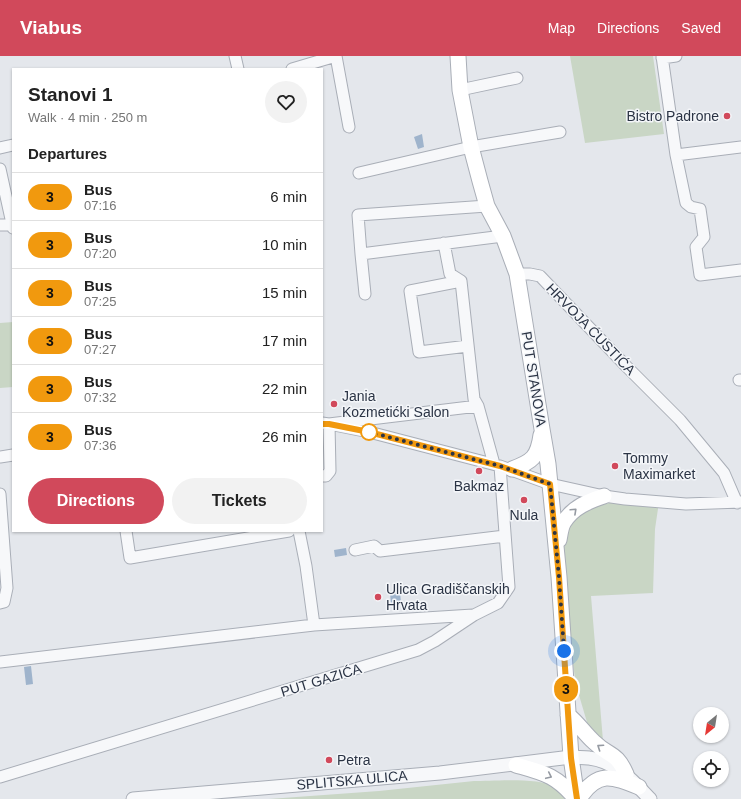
<!DOCTYPE html>
<meta charset="utf-8">
<style>
:root{--surface:#fff;--page:#f2f2f2;--text:#222;--muted:#767676;--line:#e0e0e0;--accent:#d1495b}
body{margin:0;font-family:Helvetica,sans-serif;background:var(--page);color:var(--text);height:100vh;display:flex;flex-direction:column;font-size:15px;white-space:nowrap}
*{box-sizing:border-box;margin:0}
p{font-size:13px;color:var(--muted)}
.icon{flex:none;width:22px;height:22px;fill:none;stroke:currentColor;stroke-width:2;stroke-linecap:round;stroke-linejoin:round}
.map{position:relative;flex:1;overflow:hidden}
.drawer{position:absolute;left:12px;top:12px;width:311px;height:464px;display:flex;flex-direction:column;background:var(--surface);border-radius:0px;box-shadow:0 1px 3px #0004}
.drawer>*{flex:none}
.badge{padding:0 8px;border-radius:13px;font-size:14px;line-height:26px}
.needle{width:26px;rotate:210deg}
.buttons{position:absolute;left:693px;top:651px;display:grid;gap:8px}
.buttons a{display:grid;place-items:center;width:36px;height:36px;border-radius:50%;background:var(--surface);box-shadow:0 1px 3px #0004;font-size:20px}
.you{position:absolute;width:20px;height:20px;margin:-10px;border:3px solid #fff;border-radius:50%;background:#1a73e8;box-shadow:0 0 0 6px #1a73e833}
.map>.badge{position:absolute;translate:-50% -50%;box-shadow:0 0 0 2px #fff}
h2{padding:0 16px;font-size:15px;line-height:36px}
.round{display:grid;place-items:center;flex:none;width:42px;height:42px;border-radius:21px;background:var(--page)}
.overview{display:flex;align-items:center;justify-content:space-between;height:68px;padding:0 16px}
h1{font-size:19px;font-weight:600;line-height:30px}
.primary-button{display:flex;gap:8px;margin-top:auto;padding:8px 16px}
.primary-button a{flex:1;height:46px;border-radius:24px;background:var(--accent);color:#fff;font-size:16px;font-weight:600;line-height:46px;text-align:center}
.primary-button a+a{background:var(--page);color:var(--text)}
ul{padding:0;list-style:none}
li{display:flex;align-items:center;gap:12px;height:48px;padding:0 16px;border-top:1px solid var(--line)}
li div{flex:1}
li b{display:block;font-size:15px}
li em{font-style:normal}
li .badge{min-width:44px;font-weight:700;text-align:center}
header{display:flex;align-items:center;gap:24px;box-sizing:border-box;height:56px;padding:0 20px;background:var(--accent);color:#fff}
header strong{font-size:19px}
nav{display:flex;gap:22px;margin-inline-start:auto;font-size:14px}
.map>svg:first-child{display:block}
.green{fill:#c9d6c5}
.water{fill:#9fb4cc}
.lines{fill:none;stroke-linecap:round;stroke-linejoin:round}
.minor-casing{stroke:#a9aeb7;stroke-width:13}
.tertiary-casing{stroke:#a9aeb7;stroke-width:15}
.secondary-casing{stroke:#a9aeb7;stroke-width:17}
.minor{stroke:#f7f8fa;stroke-width:11}
.tertiary{stroke:#f7f8fa;stroke-width:13}
.secondary{stroke:#fff;stroke-width:15}
.oneway{stroke:#959aa2}
.line-casing{stroke:#fff;stroke-width:9}
.line{stroke:#f1990e;stroke-width:6}
.walk{stroke:#2b3445;stroke-width:4;stroke-dasharray:0 7.2}
.poi-dot{fill:#d1495b;stroke:#f4f6f9;stroke-width:1.5}
.stop-dot{fill:#fff;stroke:#f1990e;stroke-width:2}
.labels{text-anchor:middle;dominant-baseline:central;stroke-width:3;stroke-linejoin:round;paint-order:stroke}
.poi-label{font-size:14px;fill:#2b3445;stroke:#f4f6f9;text-anchor:start}
.street-label{font-size:14px;fill:#2b3445;stroke:#f4f6f9}
</style>
<header>
<strong>Viabus</strong>
<nav><a>Map</a><a>Directions</a><a>Saved</a></nav>
</header>
<div class="map">
<svg width="741" height="743" viewBox="0 0 741 743">
<rect width="100%" height="100%" fill="#e4e7ec"/>
<path class="green" d="M 570,0 L 653,0 L 664,78 L 585,87 Z
M 13,266 L 13,331 L 0,332 L 0,267 Z
M 625,443 L 659,446 L 655,473 L 653,537 L 591,540 L 603,685 L 589,673 L 576,629 L 558,503 L 565,458 Z
M 474,725 C 492,725 540,721 555,731 C 559,733 562,739 565,743 L 269,743 L 379,735 Z"/>
<path class="water" d="M 422,78 L 424,91 L 418,93 L 414,81 Z
M 346,492 L 347,499 L 335,501 L 334,494 Z
M 400,536 L 401,547 L 391,548 L 390,537 Z
M 31,610 L 33,628 L 26,629 L 24,611 Z"/>
<g class="lines">
<g class="minor-casing">
<path id="minor" d="M 235,0 L 238,13
M 336,0 L 349,71
M 662,0 L 676,99 L 686,147 L 691,151 L 700,153 L 704,181 L 696,191 L 700,219 L 741,214
M 662,2 L 676,0
M 292,13 L 336,0
M 460,34 L 517,22
M 0,92 L 13,89
M 676,99 L 741,91
M 0,113 L 13,172
M 359,117 L 471,91 L 560,76
M 487,150 L 358,159 L 361,198 L 503,180
M 0,169 L 12,169
M 444,187 L 450,218 L 461,225 L 474,343 L 478,350 L 494,408
M 361,198 L 365,238
M 517,218 L 530,218 L 540,220 L 626,310 L 680,364 L 724,417 L 737,447
M 461,225 L 410,235 L 419,296 L 468,290
M 739,324 L 741,324
M 322,367 L 329,368 L 369,376 L 500,410 L 550,428 L 604,440 L 625,443 L 686,448 L 741,446
M 0,401 L 13,399
M 322,420 L 326,420 L 330,415 L 329,368 L 478,350
M 0,438 L 7,532 L 4,546 L 0,547
M 126,475 L 130,502 L 289,475
M 299,475 L 306,510 L 314,569
M 355,494 L 374,490 L 380,495 L 505,480
M 0,606 L 314,569 L 473,559
M 0,721 L 418,594 L 435,585 L 474,559 L 498,547 L 509,531 L 500,410"/>
</g>
<g class="tertiary-casing">
<path id="tertiary" d="M 133,743 L 440,717 L 571,701 C 577,702 583,701 589,702 C 616,705 633,725 650,743"/>
</g>
<g class="secondary-casing">
<path id="secondary" d="M 458,0 L 460,34 L 471,91 L 480,125 L 487,150 L 503,180 L 517,218 L 542,373 L 548,408 L 559,521 L 571,701 L 577,743
M 512,413 C 532,406 538,401 541,379
M 559,484 C 560,479 561,470 564,466 C 573,451 589,445 604,440
M 568,659 C 578,667 585,678 594,686 C 609,701 616,695 626,718
M 516,709 C 544,717 556,719 576,743
M 579,743 C 597,714 613,720 639,731"/>
</g>
<use href="#minor" class="minor"/>
<use href="#tertiary" class="tertiary"/>
<use href="#secondary" class="secondary"/>
</g>
<defs><path id="oneway-chevron" d="M-2-3.5L2.5 0L-2 3.5" fill="none" stroke-width="1.6" stroke-linecap="round" stroke-linejoin="round"/></defs>
<g class="oneway">
<use href="#oneway-chevron" transform="translate(574 455) rotate(-43)"/>
<use href="#oneway-chevron" transform="translate(600 691) rotate(-146)"/>
<use href="#oneway-chevron" transform="translate(549 720) rotate(25)"/>
</g>
<g class="lines">
<g class="line-casing">
<path id="line" d="M 322,368 L 329,368 L 369,376 L 500,410 L 550,428 L 559,521 L 571,702 L 577,743"/>
</g>
<use href="#line" class="line"/>
<path class="walk" d="M 369,376 L 500,410 L 550,428 L 559,521 L 564,595"/>
</g>
<g class="poi-dot">
<circle cx="727" cy="60" r="4"/>
<circle cx="334" cy="348" r="4"/>
<circle cx="615" cy="410" r="4"/>
<circle cx="479" cy="415" r="4"/>
<circle cx="524" cy="444" r="4"/>
<circle cx="378" cy="541" r="4"/>
<circle cx="329" cy="704" r="4"/>
</g>
<circle class="stop-dot" cx="369" cy="376" r="8"/>
<g class="labels">
<g class="poi-label">
<text x="719" y="60" text-anchor="end">Bistro Padrone</text>
<text x="342" y="340">Jania<tspan x="342" dy="16">Kozmetićki Salon</tspan></text>
<text x="623" y="402">Tommy<tspan x="623" dy="16">Maximarket</tspan></text>
<text x="479" y="430" text-anchor="middle">Bakmaz</text>
<text x="524" y="459" text-anchor="middle">Nula</text>
<text x="386" y="533">Ulica Gradiščanskih<tspan x="386" dy="16">Hrvata</tspan></text>
<text x="337" y="704">Petra</text>
</g>
<g class="street-label">
<text transform="translate(591 273) rotate(46)">HRVOJA ĆUSTIĆA</text>
<text transform="translate(534 323) rotate(81)">PUT STANOVA</text>
<text transform="translate(321 624) rotate(-17)">PUT GAZIĆA</text>
<text transform="translate(352 724) rotate(-5)">SPLITSKA ULICA</text>
</g>
</g>
</svg>
<div class="buttons">
<a><svg class="needle" viewBox="-14 -14 28 28"><path d="M0-13l5 13h-10z" fill="#e53935"/><path d="M0 13l5-13h-10z" fill="#767676"/></svg></a>
<a><svg class="icon" aria-label="locate" viewBox="0 0 24 24"><circle cx="12" cy="12" r="6"/><path d="M12 2v4M12 18v4M2 12h4M18 12h4"/></svg></a>
</div>
<div class="you" style="left:564px;top:595px"></div>
<b class="badge" style="left:566px;top:633px;background:#f1990e;color:#111">3</b>
<section class="drawer">
<div class="overview"><div><h1>Stanovi 1</h1><p>Walk · 4 min · 250 m</p></div><a class="round"><svg class="icon" aria-label="heart" viewBox="0 0 24 24"><path d="M12 20l-8-8c-3-5 5-10 8-4 3-6 11-1 8 4z"/></svg></a></div>
<h2>Departures</h2>
<ul>
<li><span class="badge" style="background:#f1990e;color:#111">3</span><div><b>Bus</b><p>07:16</p></div><em>6 min</em></li>
<li><span class="badge" style="background:#f1990e;color:#111">3</span><div><b>Bus</b><p>07:20</p></div><em>10 min</em></li>
<li><span class="badge" style="background:#f1990e;color:#111">3</span><div><b>Bus</b><p>07:25</p></div><em>15 min</em></li>
<li><span class="badge" style="background:#f1990e;color:#111">3</span><div><b>Bus</b><p>07:27</p></div><em>17 min</em></li>
<li><span class="badge" style="background:#f1990e;color:#111">3</span><div><b>Bus</b><p>07:32</p></div><em>22 min</em></li>
<li><span class="badge" style="background:#f1990e;color:#111">3</span><div><b>Bus</b><p>07:36</p></div><em>26 min</em></li>
</ul>
<div class="primary-button"><a>Directions</a><a>Tickets</a></div>
</section>
</div>
